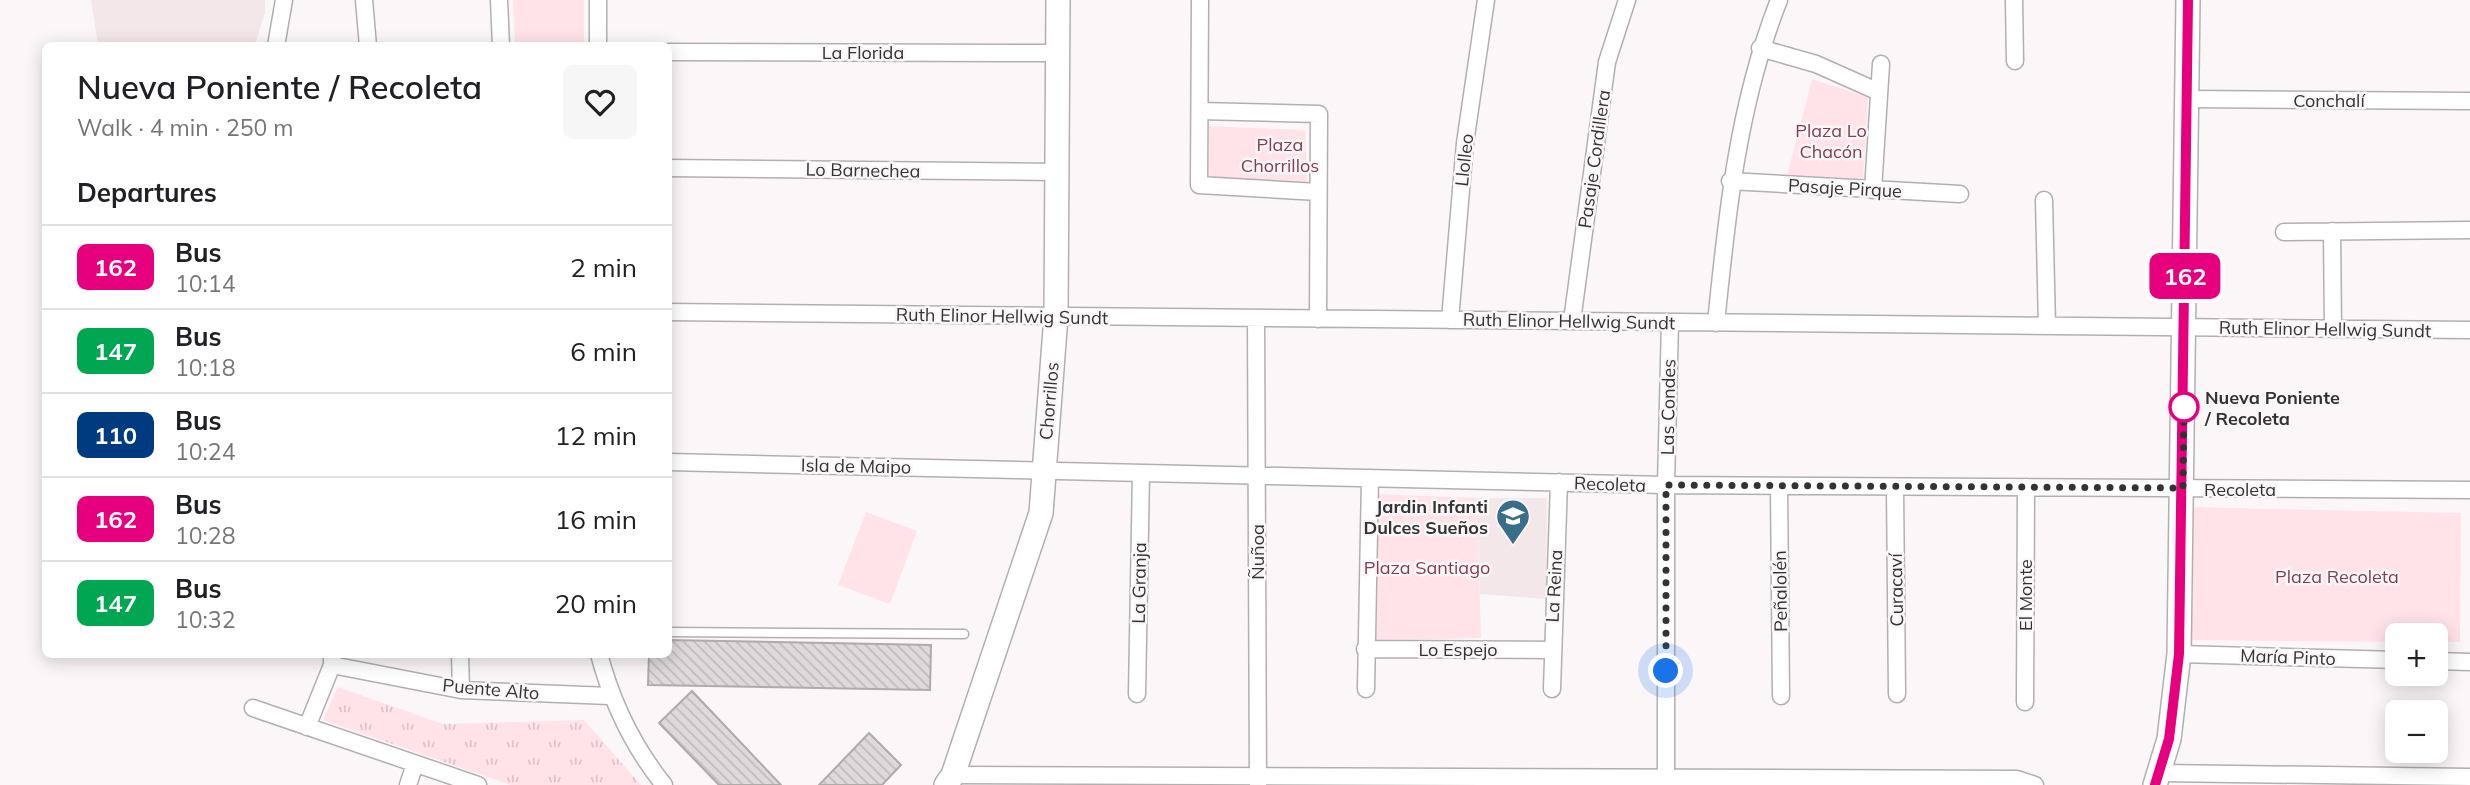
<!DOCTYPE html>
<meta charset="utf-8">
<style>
:root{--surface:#fff;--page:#f6f6f6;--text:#202124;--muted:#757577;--line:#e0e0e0}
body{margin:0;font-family:Mulish,sans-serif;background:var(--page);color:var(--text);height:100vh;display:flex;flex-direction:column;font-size:26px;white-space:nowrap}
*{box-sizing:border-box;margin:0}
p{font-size:23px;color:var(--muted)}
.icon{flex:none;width:38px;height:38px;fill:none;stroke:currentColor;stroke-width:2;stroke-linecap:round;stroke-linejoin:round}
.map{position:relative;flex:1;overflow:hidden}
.panel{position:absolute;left:42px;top:42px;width:630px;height:616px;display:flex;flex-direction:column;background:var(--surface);border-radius:10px;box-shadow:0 4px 18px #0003}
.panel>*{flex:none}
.badge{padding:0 14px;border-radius:10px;font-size:24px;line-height:46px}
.tools{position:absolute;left:2385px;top:623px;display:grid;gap:14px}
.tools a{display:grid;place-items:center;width:63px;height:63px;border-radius:10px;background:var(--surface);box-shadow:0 4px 18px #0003;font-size:35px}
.you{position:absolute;width:35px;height:35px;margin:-18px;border:5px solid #fff;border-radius:50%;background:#1a73e8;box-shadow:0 0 0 10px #1a73e833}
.map>.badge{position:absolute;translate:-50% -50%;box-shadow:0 0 0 4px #fff}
h2{padding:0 35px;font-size:26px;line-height:63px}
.round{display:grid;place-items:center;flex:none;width:74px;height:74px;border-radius:10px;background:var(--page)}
.headline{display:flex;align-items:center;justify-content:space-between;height:119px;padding:0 35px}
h1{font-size:33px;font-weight:600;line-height:52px}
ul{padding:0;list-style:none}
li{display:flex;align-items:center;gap:21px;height:84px;padding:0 35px;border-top:2px solid var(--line)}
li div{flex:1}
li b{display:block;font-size:26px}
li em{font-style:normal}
li .badge{min-width:77px;font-weight:700;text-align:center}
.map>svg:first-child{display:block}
.built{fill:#f3e7e9}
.grass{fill:url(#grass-tufts)}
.park{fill:#ffe3e8}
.building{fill:url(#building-back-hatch);stroke:#aeabab;stroke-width:2}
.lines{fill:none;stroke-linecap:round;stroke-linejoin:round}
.lane-casing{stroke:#b3afb0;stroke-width:11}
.street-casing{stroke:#b3afb0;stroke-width:19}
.secondary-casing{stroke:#b3afb0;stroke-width:26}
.lane{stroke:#fff;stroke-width:8}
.street{stroke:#fff;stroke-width:16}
.secondary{stroke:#fff;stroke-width:23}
.line-casing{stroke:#fff;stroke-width:16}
.line{stroke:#e6007e;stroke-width:10}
.walk{stroke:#343333;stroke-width:7;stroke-dasharray:0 12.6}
.stop-dot{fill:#fff;stroke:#e6007e;stroke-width:3.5}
.labels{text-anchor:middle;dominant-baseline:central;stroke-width:5;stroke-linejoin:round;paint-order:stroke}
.street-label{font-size:18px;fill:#343333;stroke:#fbf7f8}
.park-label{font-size:18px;fill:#833d4f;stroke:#fbf7f8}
.stop-label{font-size:18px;font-weight:bold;fill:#343333;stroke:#fbf7f8;text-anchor:start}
.poi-label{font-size:18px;font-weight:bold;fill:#343333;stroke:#fbf7f8;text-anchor:end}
</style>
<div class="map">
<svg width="2470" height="785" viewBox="0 0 2470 785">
<defs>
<pattern id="grass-tufts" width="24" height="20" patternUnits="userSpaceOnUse" patternTransform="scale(1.75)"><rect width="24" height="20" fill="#ffe3e8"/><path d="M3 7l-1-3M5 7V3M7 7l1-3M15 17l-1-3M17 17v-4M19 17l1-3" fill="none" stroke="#dbc3c7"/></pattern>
<pattern id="building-back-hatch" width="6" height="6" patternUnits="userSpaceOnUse" patternTransform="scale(1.75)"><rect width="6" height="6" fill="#dedadb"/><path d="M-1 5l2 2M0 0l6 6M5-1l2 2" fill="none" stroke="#bfbcbc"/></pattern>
</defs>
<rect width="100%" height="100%" fill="#fbf7f8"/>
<path class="built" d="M 91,0 L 265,0 L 265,12 L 255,45 L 98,45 Z
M 1477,498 L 1547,498 L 1546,599 L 1480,594 Z"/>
<path class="grass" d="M 338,687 L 443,724 L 584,720 L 641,785 L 511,785 L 323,720 Z"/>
<path class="park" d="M 513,0 L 584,0 L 584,45 L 515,45 Z
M 1812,79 L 1868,97 L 1863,180 L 1787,176 Z
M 1209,126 L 1305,130 L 1307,182 L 1209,177 Z
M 1373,494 L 1477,498 L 1481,638 L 1376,640 Z
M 2190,507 L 2461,513 L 2460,642 L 2436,642 L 2436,635 L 2398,635 L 2397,642 L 2189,640 Z
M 866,512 L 917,531 L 890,604 L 838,585 Z"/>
<path class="building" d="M 668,640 L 931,645 L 930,690 L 648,685 L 649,654 L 668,654 Z
M 692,691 L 781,785 L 719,785 L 659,723 Z
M 869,733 L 901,765 L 882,785 L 819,785 Z"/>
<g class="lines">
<g class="lane-casing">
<path id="lane" d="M 668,632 L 964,634"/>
</g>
<g class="street-casing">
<path id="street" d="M 364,0 L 368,46
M 499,0 L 501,46
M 1200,0 L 1199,185 L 1318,192
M 2014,0 L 2015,61
M 276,46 L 284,0
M 598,46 L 598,0
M 1760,48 L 1816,64 L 1879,92
M 668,52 L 1057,53
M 2187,99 L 2470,101
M 1200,111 L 1319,114 L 1318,319
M 668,168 L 1057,172
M 1730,181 L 1960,194
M 1873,190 L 1881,64
M 2044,200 L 2047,326
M 2332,231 L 2333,329
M 2284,232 L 2470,230
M 668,312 L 2470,330
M 1256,318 L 1258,785
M 1450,320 L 1465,143 L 1486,0
M 1572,321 L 1607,62 L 1627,0
M 1716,323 C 1727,213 1738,104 1779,0
M 668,462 L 1666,485 L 2470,490
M 1779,486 L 1781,696
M 1895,487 L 1897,694
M 1365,649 L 1551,650
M 460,654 L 461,690
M 599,654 C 612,703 632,745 664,785
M 2179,654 L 2398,660
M 2436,661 L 2470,662
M 332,665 L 461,690 L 610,696
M 1366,689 L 1370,478
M 1552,689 L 1559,482
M 1137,694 L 1141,473
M 2025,702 L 2026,487
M 253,708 L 478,785
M 307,727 L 332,665 L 332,657
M 2161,773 L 2470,777
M 953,775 L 2017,779 L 2035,785
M 408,785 L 415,764
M 1666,785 L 1666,485 L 1670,322"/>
</g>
<g class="secondary-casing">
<path id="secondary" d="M 946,785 L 953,775 L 1041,513 L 1056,316 L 1058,0
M 2155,785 L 2169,739 L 2179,654 L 2188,0"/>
</g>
<use href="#lane" class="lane"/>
<use href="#street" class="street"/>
<use href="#secondary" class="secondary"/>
</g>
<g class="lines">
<g class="line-casing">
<path id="line" d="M 2155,785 L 2169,739 L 2179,654 L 2188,0"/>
</g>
<use href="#line" class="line"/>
<path class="walk" d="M 1666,671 L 1666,485 L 2183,488 L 2184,407"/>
</g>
<defs>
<g id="school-pin" transform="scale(1.75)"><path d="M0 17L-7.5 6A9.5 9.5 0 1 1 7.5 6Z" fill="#386e8a" stroke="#fbf7f8"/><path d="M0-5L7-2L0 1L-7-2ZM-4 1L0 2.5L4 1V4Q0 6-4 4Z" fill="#fff"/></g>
</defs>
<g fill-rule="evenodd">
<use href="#school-pin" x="1513" y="516"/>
</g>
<circle class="stop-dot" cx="2184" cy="407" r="14"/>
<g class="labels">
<g class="street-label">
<text x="863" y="52">La Florida</text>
<text x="2329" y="100">Conchalí</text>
<text transform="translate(1594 159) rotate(-82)">Pasaje Cordillera</text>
<text transform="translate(1464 160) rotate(-84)">Llolleo</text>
<text transform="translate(863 170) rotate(1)">Lo Barnechea</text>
<text transform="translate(1845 188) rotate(3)">Pasaje Pirque</text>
<text transform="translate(1002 316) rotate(1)">Ruth Elinor Hellwig Sundt</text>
<text transform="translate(1569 321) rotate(1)">Ruth Elinor Hellwig Sundt</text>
<text transform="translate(2325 329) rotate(1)">Ruth Elinor Hellwig Sundt</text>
<text transform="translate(1049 401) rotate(-85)">Chorrillos</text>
<text transform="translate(1668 407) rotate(-89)">Las Condes</text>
<text transform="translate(856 466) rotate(1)">Isla de Maipo</text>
<text transform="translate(1610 484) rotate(2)">Recoleta</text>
<text x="2240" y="489">Recoleta</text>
<text transform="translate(1257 552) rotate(-90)">Ñuñoa</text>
<text transform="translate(1139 583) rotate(-89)">La Granja</text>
<text transform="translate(1554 586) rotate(-87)">La Reina</text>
<text transform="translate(1896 590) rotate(-91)">Curacaví</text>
<text transform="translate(1780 591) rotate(-91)">Peñalolén</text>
<text transform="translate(2025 595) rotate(-90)">El Monte</text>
<text x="1458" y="649">Lo Espejo</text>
<text transform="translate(2288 657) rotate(2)">María Pinto</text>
<text transform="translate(491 689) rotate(5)">Puente Alto</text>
</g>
<g class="park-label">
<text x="1831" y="130">Plaza Lo<tspan x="1831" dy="21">Chacón</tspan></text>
<text x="1280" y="144">Plaza<tspan x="1280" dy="21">Chorrillos</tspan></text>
<text x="1427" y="567">Plaza Santiago</text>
<text x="2337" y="576">Plaza Recoleta</text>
</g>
<g class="stop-label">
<text x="2205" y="397">Nueva Poniente<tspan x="2205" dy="21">/ Recoleta</tspan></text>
</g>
<g class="poi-label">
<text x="1488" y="506">Jardin Infanti<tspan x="1488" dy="21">Dulces Sueños</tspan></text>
</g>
</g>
</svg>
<div class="tools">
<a>+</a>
<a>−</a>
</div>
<div class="you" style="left:1666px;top:671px"></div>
<b class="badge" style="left:2185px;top:276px;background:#e6007e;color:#fff">162</b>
<section class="panel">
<div class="headline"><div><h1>Nueva Poniente / Recoleta</h1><p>Walk · 4 min · 250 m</p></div><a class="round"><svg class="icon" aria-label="heart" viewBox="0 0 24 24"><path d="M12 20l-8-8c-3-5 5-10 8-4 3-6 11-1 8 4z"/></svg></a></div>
<h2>Departures</h2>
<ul>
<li><span class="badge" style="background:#e6007e;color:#fff">162</span><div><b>Bus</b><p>10:14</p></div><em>2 min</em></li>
<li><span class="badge" style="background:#00a651;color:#fff">147</span><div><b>Bus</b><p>10:18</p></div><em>6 min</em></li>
<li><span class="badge" style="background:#003b80;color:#fff">110</span><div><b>Bus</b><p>10:24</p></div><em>12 min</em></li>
<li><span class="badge" style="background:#e6007e;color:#fff">162</span><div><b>Bus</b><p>10:28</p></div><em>16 min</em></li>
<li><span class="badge" style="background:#00a651;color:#fff">147</span><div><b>Bus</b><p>10:32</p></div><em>20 min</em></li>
</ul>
</section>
</div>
